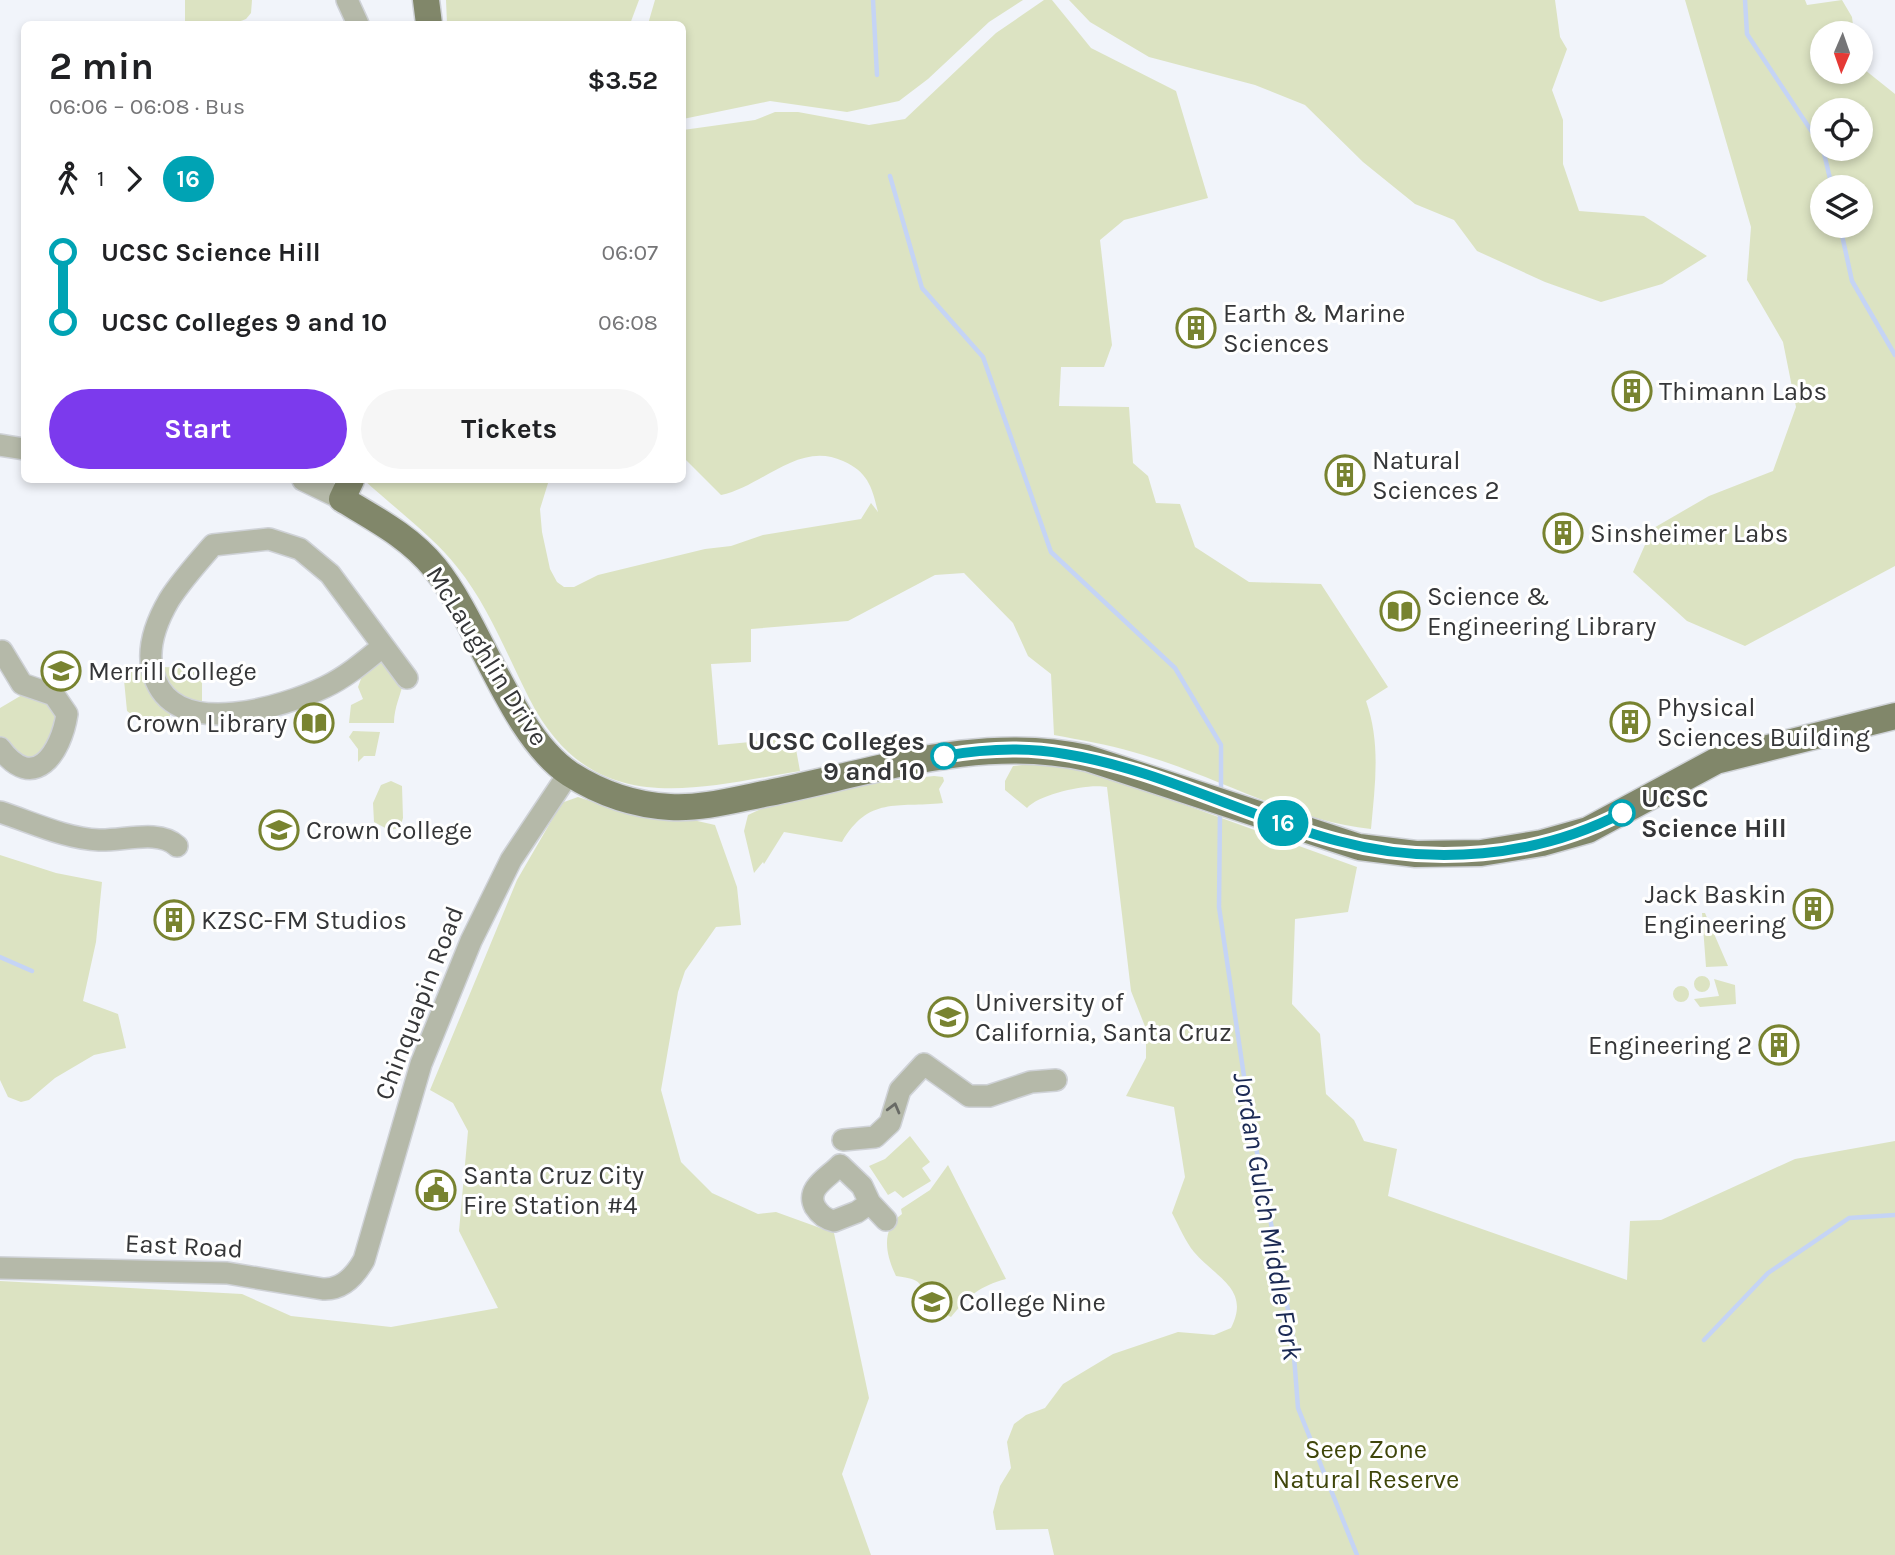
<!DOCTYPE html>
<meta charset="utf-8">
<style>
:root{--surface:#fff;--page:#f6f6f6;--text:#202124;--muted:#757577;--accent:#7c3aed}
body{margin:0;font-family:Karla,sans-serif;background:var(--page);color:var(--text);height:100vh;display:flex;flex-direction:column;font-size:26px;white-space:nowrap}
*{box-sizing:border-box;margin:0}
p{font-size:23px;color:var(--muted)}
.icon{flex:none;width:38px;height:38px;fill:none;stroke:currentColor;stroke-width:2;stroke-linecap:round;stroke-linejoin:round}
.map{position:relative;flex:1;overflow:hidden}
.drawer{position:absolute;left:21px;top:21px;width:665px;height:462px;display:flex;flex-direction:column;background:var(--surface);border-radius:10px;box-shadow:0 4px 10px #0003}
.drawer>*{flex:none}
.badge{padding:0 14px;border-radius:23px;font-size:24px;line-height:46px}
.needle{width:46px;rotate:182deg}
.tools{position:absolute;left:1810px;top:21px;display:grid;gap:14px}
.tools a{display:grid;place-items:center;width:63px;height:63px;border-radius:50%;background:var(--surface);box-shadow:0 4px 10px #0003;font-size:35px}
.map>.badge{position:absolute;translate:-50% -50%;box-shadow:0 0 0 4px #fff}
.legs{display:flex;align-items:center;gap:10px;height:77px;padding:0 28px;font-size:23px}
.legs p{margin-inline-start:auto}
.summary{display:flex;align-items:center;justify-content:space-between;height:119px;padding:0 28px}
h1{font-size:38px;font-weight:700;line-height:52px}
.cta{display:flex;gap:14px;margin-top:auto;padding:14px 28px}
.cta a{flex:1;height:80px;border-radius:42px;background:var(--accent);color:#fff;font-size:28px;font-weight:700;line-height:80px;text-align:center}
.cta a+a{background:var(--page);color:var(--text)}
ul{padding:0 28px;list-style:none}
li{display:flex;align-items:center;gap:24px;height:70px;font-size:26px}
li i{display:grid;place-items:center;width:10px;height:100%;margin:0 9px;background:currentColor}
li i::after{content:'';width:18px;height:18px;margin:-9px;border:5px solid;border-radius:50%;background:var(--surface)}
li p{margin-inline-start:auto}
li:first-child i{background:linear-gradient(#0000 50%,currentColor 0)}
li:last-child i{background:linear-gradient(currentColor 50%,#0000 0)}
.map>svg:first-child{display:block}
.green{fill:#dce3c2;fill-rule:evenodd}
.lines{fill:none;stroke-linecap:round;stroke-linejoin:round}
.stream{stroke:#c5d4f5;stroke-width:4.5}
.minor-casing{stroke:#cfd2d7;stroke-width:24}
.major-casing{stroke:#cfd2d7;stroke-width:29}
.minor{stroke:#b5b9a9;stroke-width:21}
.major{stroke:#81876a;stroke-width:26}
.oneway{stroke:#686a65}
.line-1-casing{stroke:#fff;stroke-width:16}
.line-1{stroke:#00a3b4;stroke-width:10}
.stop-1-dot{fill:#fff;stroke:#00a3b4;stroke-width:3.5}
.labels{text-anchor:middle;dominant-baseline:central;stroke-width:6;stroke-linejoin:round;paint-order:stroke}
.poi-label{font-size:26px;fill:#353638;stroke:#fff;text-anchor:start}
.street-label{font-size:26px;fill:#353638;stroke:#fff}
.stop-label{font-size:26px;font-weight:bold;fill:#353638;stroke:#fff;text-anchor:end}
.park-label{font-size:26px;fill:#3f460a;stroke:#fff}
.water-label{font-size:28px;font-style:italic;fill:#1b2a54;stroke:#fff}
</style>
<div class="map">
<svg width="1895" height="1555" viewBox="0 0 1895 1555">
<rect width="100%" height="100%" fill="#f1f4fa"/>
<path class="green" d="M 185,0 L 252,0 L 251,13 L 246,19 C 230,26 201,29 185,21 Z
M 446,0 L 639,0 L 630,24 L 447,24 Z
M 655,0 L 1023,0 L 989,22 L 928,79 L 899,101 L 847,112 L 770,101 L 683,119 L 682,24 L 648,24 Z
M 1044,0 L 1052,0 L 1091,48 L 1176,91 L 1208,198 L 1124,220 L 1100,240 L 1112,345 L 1104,367 L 1061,367 L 1059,406 L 1129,407 L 1133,463 L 1148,476 L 1156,503 L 1180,504 L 1195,547 L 1249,582 L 1321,584 L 1388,687 L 1366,701 C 1381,743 1375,785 1371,829 C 1287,820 1214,774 1133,752 C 1107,744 1080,740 1054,735 L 1051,674 L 1028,656 L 1013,623 L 964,573 L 935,575 L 848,621 L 751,629 L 751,662 L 711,664 L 718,745 L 794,738 L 800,771 C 692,789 591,820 529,698 C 507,655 488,605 457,567 C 434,537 392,506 364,480 L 549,480 L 540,509 L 542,532 L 550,569 L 557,582 L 564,587 L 574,587 L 598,575 L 705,549 L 731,546 L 763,535 L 861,519 L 871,503 L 878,512 C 872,487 868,472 843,461 C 799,440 762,487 721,495 L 683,457 L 683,130 L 755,120 L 775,112 L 798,112 L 869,125 L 905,119 L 996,33 Z
M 1069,0 L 1555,0 L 1560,37 L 1567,49 L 1552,90 L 1563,120 L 1563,164 L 1579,211 L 1644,216 L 1707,256 L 1662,284 L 1601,302 L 1545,282 L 1477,251 L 1454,220 L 1415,204 L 1363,162 L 1305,105 L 1255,85 L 1149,57 L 1090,22 Z
M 1685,0 L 1805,0 L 1807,5 L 1842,0 L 1852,17 L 1854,33 L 1822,33 L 1822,72 L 1860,72 L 1860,66 L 1895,94 L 1895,566 L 1745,646 L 1687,621 L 1633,572 L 1652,529 L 1709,496 L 1773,471 L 1796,407 L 1783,342 L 1747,280 L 1751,227 ZM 1822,110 L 1860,110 L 1860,149 L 1822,149 ZM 1822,187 L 1860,187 L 1860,226 L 1822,226 Z
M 381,661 L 404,679 C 401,695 394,707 394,723 L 349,723 L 351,705 L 363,699 L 358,687 L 365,668 Z
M 162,667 L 202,668 L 202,704 L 172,698 Z
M 133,668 L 147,668 L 170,710 L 170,721 C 150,729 143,723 127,711 L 124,680 Z
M 27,692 L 60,710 L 48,755 L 15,762 L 0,740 L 0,708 Z
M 353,731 L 380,732 L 375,756 L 364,756 L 358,762 L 358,749 L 349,737 Z
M 1038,763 L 1080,769 L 1113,779 L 1357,867 L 1348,912 L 1295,919 L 1292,1004 L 1320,1034 L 1326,1094 L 1354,1120 L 1364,1141 L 1397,1149 L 1388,1196 L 1627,1280 L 1630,1221 L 1661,1220 L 1795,1159 L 1895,1141 L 1895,1555 L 1054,1555 L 1048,1529 L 996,1530 L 993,1512 L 1000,1486 L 1011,1468 L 1007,1442 L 1014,1424 L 1026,1415 L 1045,1408 L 1063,1384 L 1113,1354 L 1178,1332 L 1214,1335 L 1231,1328 C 1251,1289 1216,1278 1194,1252 C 1185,1241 1179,1226 1172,1213 L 1185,1177 L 1174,1107 L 1126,1096 L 1146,1058 L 1146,1029 L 1131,991 L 1107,787 C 1088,783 1039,794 1027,808 L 1005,790 L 1005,781 L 1013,766 Z
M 934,776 L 943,777 L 944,781 L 939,789 L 943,803 C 896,808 869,796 842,842 L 784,832 L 764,864 L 763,862 L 754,873 L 744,831 L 748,815 L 763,808 L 879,782 Z
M 391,781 L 402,786 L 403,818 L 400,828 L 389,830 L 374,822 L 373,803 L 381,785 Z
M 578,797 L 640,817 L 693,820 L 715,825 L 737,887 L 741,925 L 716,927 L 685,971 L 678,992 L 661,1090 L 681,1162 L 712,1193 L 758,1214 L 776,1212 L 834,1233 L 869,1398 L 842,1474 L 871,1555 L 0,1555 L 0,1281 L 242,1294 L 291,1316 L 391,1327 L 498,1308 L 459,1231 L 468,1131 L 453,1103 L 430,1090 L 517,880 L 557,811 L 564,802 Z
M 0,855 L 56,873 L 102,882 L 96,942 L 83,1001 L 118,1014 L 126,1048 L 94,1055 L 55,1078 L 29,1100 L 21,1102 L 8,1097 L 0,1080 Z
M 1702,913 L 1705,913 L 1728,966 L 1706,967 Z
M1694 984a8 8 0 1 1 16 0a8 8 0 1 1-16 0Z
M 1714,979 L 1735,985 L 1736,1004 L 1700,1007 L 1694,999 L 1719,996 Z
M1673 994a8 8 0 1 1 16 0a8 8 0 1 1-16 0Z
M 910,1136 L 930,1162 L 922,1168 L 931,1181 L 903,1198 L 895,1191 L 888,1195 L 869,1166 L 885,1159 Z
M 948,1165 L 1006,1279 C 980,1286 968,1296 951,1317 L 929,1306 C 918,1282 925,1280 896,1276 C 886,1255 880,1230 902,1214 L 901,1209 L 930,1190 Z"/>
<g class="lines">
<path class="stream" d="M 873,0 L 877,75
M 1745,0 L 1747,34 L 1822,147
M 1823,149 L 1832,187
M 890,176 L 922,288 L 983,357 L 1051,552 L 1175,668 L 1221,745 L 1221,792
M 1840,226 L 1852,281 L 1895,355
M 1220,811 L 1219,907 L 1250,1117 L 1292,1330 L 1298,1408 L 1357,1555
M 0,957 L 32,971
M 1704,1340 L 1768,1273 L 1849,1218 L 1895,1215"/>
<g class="minor-casing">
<path id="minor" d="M 347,0 L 358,24
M 0,445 L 24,449
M 303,480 L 342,499
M 382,647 C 365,661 346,677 325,687 C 283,707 180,739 156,681 C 144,654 155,624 169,600 C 181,581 198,562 213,545 L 269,539 L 300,549 L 330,574 L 407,678
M 0,748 C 34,794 61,753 67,714 L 54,695 L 22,684 L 2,651
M 0,812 C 31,822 67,839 99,840 C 123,841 159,829 177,846
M 843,1140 L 875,1137 L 890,1123 L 900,1090 L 924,1064 L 969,1096 L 989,1096 L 1031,1082 L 1056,1080
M 870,1203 L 857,1212 L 834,1221 C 825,1219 820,1215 815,1207 C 805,1188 829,1177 840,1165 L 862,1186 L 870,1203 L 886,1220
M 0,1268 L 227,1273 L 323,1289 C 342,1290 355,1276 364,1260 L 421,1064 L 471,941 L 511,860 L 569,773"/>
</g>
<g class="major-casing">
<path id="major" d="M 426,0 L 429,24
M 351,480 L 342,499 C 375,519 410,537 435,568 C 481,625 511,735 570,774 C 600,793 634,805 670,807 C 703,809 737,799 769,793 C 873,772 981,734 1087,758 L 1359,847 L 1416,854 L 1481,853 L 1542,843 L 1588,830 L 1716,761 L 1895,716"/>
</g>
<use href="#minor" class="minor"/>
<use href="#major" class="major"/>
</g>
<defs><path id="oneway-chevron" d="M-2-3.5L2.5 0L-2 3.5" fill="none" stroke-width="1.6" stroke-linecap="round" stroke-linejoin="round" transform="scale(1.75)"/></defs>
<use class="oneway" href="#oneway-chevron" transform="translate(894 1108) rotate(-75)"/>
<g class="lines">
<g class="line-1-casing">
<path id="line-1" d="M 944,756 C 983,749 1026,747 1065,754 C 1158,769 1247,817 1338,841 C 1431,866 1536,858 1622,813"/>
</g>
<use href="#line-1" class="line-1"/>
</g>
<defs>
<g id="building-ring" transform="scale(2.0125)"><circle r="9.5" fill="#fff" stroke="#788330" stroke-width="1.5"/><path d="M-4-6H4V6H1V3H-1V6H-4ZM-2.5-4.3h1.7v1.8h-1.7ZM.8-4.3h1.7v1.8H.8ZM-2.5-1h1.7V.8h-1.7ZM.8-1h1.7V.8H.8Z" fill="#788330"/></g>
<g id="library-ring" transform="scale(2.0125)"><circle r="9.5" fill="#fff" stroke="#788330" stroke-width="1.5"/><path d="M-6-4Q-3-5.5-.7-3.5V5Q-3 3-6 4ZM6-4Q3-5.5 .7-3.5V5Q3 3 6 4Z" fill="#788330"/></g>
<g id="university-ring" transform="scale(2.0125)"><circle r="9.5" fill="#fff" stroke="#788330" stroke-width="1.5"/><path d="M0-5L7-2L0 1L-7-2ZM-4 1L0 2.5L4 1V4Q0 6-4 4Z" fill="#788330"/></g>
<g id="civic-ring" transform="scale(2.0125)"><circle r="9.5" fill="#fff" stroke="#788330" stroke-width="1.5"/><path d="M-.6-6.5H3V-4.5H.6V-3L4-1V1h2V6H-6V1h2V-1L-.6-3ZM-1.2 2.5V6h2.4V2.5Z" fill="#788330"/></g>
</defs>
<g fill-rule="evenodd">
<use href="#building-ring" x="1196" y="328"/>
<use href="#building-ring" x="1632" y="391"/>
<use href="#building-ring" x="1345" y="475"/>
<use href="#building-ring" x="1563" y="533"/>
<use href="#library-ring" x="1400" y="611"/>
<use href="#university-ring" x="61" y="671"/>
<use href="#building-ring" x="1630" y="722"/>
<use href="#library-ring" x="314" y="723"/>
<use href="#university-ring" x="279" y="830"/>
<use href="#building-ring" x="1813" y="909"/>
<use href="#building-ring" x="174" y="920"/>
<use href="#university-ring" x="948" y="1017"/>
<use href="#building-ring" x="1779" y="1045"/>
<use href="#civic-ring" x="436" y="1190"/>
<use href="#university-ring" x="932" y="1302"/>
</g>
<g class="stop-1-dot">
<circle cx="944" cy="756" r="12"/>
<circle cx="1622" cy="813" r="12"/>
</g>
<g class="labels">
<g class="poi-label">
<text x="1223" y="313">Earth &amp; Marine<tspan x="1223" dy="30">Sciences</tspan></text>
<text x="1659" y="391">Thimann Labs</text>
<text x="1372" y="460">Natural<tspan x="1372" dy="30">Sciences 2</tspan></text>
<text x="1590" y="533">Sinsheimer Labs</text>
<text x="1427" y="596">Science &amp;<tspan x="1427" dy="30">Engineering Library</tspan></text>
<text x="88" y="671">Merrill College</text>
<text x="1657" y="707">Physical<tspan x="1657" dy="30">Sciences Building</tspan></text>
<text x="287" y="723" text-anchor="end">Crown Library</text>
<text x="306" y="830">Crown College</text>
<text x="1786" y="894" text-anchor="end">Jack Baskin<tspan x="1786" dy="30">Engineering</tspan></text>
<text x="201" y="920">KZSC-FM Studios</text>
<text x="975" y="1002">University of<tspan x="975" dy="30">California, Santa Cruz</tspan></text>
<text x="1752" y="1045" text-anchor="end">Engineering 2</text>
<text x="463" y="1175">Santa Cruz City<tspan x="463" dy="30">Fire Station #4</tspan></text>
<text x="959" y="1302">College Nine</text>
</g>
<g class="street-label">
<text transform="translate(487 656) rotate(58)">McLaughlin Drive</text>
<text transform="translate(419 1003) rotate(-69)">Chinquapin Road</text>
<text transform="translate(184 1246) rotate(3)">East Road</text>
</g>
<g class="stop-label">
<text x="925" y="741">UCSC Colleges<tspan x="925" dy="30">9 and 10</tspan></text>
<text x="1641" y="798" text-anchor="start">UCSC<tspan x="1641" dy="30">Science Hill</tspan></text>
</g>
<g class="park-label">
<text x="1366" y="1449">Seep Zone<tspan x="1366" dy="30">Natural Reserve</tspan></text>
</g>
<g class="water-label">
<text transform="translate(1268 1216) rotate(80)">Jordan Gulch Middle Fork</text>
</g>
</g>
</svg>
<div class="tools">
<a><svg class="needle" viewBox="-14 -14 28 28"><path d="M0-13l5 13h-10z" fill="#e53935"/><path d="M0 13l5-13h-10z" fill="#757577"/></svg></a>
<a><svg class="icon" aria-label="locate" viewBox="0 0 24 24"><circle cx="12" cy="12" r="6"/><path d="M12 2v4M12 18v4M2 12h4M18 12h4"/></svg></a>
<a><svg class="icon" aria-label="layers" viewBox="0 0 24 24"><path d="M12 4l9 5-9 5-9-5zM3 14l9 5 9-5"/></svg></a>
</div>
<b class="badge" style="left:1283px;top:823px;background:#00a3b4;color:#fff">16</b>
<section class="drawer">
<div class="summary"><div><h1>2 min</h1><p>06:06 – 06:08 · Bus</p></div><b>$3.52</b></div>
<div class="legs"><svg class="icon" aria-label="walk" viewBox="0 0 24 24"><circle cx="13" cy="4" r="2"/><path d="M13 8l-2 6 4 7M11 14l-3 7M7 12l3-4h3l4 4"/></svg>1<svg class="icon" aria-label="forward" viewBox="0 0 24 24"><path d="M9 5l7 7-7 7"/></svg><b class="badge" style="background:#00a3b4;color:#fff">16</b></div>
<ul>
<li><i style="color:#00a3b4"></i><b>UCSC Science Hill</b><p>06:07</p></li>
<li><i style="color:#00a3b4"></i><b>UCSC Colleges 9 and 10</b><p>06:08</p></li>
</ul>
<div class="cta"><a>Start</a><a>Tickets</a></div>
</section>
</div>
